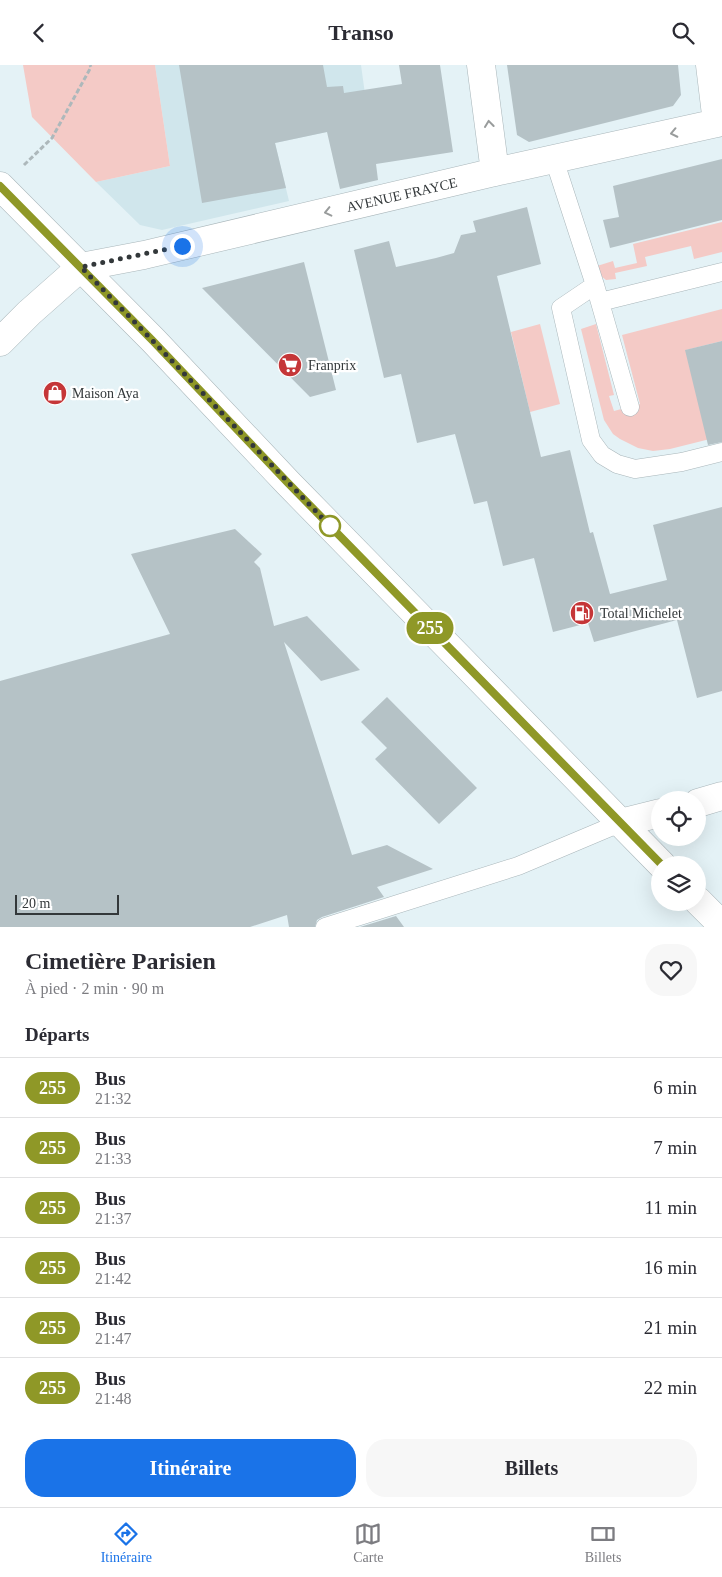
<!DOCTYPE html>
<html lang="fr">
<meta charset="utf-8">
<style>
:root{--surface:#fff;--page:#f7f7f7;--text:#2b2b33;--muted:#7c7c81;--line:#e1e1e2;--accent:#1a73e8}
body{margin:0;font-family:"Times New Roman",serif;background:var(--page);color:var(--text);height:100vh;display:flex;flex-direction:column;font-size:19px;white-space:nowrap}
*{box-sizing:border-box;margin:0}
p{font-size:16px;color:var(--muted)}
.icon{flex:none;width:28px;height:28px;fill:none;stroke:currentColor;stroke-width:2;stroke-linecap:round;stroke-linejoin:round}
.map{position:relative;height:862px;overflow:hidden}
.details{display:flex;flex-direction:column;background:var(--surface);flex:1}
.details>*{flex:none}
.badge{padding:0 10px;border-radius:16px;font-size:18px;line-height:32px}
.tools{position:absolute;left:651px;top:726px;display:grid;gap:10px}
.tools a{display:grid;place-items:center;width:55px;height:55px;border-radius:50%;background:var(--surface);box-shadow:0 5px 20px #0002;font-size:25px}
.scale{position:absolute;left:15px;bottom:12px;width:104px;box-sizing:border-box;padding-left:5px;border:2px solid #33383a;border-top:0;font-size:14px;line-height:18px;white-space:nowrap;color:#33383a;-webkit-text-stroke:4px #fff;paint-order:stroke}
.you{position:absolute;width:25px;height:25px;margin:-12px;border:4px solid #fff;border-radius:50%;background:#1a73e8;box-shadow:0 0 0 8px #1a73e833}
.map>.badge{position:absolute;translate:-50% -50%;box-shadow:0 0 0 2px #fff}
h2{padding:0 25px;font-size:19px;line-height:45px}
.round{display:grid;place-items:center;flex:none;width:52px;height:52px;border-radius:20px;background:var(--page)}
.overview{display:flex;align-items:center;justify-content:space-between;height:85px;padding:0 25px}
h1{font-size:24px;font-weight:700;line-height:38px}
.cta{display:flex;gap:10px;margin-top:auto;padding:10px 25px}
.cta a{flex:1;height:58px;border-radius:20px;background:var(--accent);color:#fff;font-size:20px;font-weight:700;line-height:58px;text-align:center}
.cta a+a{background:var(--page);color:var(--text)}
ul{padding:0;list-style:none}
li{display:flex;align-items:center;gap:15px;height:60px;padding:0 25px;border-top:1px solid var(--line)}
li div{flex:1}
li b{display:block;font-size:19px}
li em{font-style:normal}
li .badge{min-width:55px;font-weight:700;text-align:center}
header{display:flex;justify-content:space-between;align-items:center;height:65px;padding:0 25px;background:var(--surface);font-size:22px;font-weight:700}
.menu{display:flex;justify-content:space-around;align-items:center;height:70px;border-top:1px solid var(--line);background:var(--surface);font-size:14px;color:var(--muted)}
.menu a{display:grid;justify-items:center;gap:2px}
.menu .current{color:var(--accent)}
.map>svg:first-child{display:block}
.built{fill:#d0e6ec}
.green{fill:#f4cac6}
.building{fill:#b5c2c6}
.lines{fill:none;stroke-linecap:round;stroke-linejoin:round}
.lane-casing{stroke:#a9b6ba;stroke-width:19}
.street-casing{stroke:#a9b6ba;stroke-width:29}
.primary-casing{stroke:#a9b6ba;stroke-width:29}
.path{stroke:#adb8bb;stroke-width:3;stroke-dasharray:5 2.5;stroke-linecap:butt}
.lane{stroke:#fff;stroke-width:18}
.street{stroke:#fff;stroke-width:28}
.primary{stroke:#fff;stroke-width:28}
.oneway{stroke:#999c9c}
.line-casing{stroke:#fff;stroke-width:11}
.line{stroke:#8f9827;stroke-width:8}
.walk{stroke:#33383a;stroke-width:5;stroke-dasharray:0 9}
.stop-dot{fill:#fff;stroke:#8f9827;stroke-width:2.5}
.labels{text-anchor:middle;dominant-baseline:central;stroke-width:4.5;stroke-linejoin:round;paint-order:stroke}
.street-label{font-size:14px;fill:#33383a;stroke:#fff}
.poi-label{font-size:14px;fill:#33383a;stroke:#fff;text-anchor:start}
</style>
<header><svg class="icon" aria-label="back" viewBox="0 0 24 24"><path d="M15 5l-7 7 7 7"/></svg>Transo<svg class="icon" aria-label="search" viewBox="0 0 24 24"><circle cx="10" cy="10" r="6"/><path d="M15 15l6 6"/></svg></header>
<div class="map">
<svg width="722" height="862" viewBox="0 0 722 862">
<rect width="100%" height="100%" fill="#e4f2f6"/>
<path class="built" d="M 155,0 L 361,0 L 369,58 L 275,78 L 289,136 L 162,165 L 140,160 L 96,117 L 170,101 Z"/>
<path class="green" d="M 23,0 L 155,0 L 170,101 L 96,117 L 32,52 Z
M 722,157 L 722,187 L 694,194 L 691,181 L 645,192 L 647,201 L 615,208 L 616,214 L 606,215 L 601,211 L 597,201 L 613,196 L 615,203 L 637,198 L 633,179 Z
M 722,244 L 722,276 L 686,285 L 722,371 L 670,384 L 653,386 L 638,383 L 620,374 L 613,369 L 604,355 L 581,264 L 596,259 L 614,330 L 609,331 L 614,346 L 640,339 L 622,270 Z
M 540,259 L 560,339 L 530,347 L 511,267 Z"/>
<path class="building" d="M 179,0 L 323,0 L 327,22 L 343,21 L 344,28 L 402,19 L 399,0 L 440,0 L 453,87 L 376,99 L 378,115 L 340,124 L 327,67 L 275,78 L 286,123 L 202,138 Z
M 507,0 L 678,0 L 681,30 L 673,41 L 529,77 L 517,70 Z
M 722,94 L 722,155 L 610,183 L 603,155 L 619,152 L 613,121 Z
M 527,142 L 541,199 L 497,211 L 541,392 L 570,385 L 590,468 L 593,467 L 610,529 L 667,515 L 653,460 L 722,442 L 722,626 L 697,633 L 677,555 L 594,577 L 588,558 L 553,567 L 534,493 L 503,501 L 487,436 L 474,439 L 455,369 L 417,378 L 401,309 L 384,313 L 354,185 L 389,176 L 396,202 L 436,193 L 454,188 L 461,170 L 476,167 L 473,156 Z
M 304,197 L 336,325 L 310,332 L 202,223 Z
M 722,276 L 722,377 L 708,380 L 685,285 Z
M 235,464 L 262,489 L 254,497 L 260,503 L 274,561 L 307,551 L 360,605 L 321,616 L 284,577 L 352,790 L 387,780 L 433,804 L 377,822 L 384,832 L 322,852 L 317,855 L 315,862 L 289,862 L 287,850 L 250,862 L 0,862 L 0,616 L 170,569 L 131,489 Z
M 387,632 L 477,723 L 439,759 L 375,694 L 387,683 L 361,657 Z
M 396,851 L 404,862 L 360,862 Z"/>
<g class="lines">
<g class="lane-casing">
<path id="lane" d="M 554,94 L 595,220 L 630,342
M 595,220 L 561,243 L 591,375 L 602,390 L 617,399 L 635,404 L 682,397 L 722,387
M 600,237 L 722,207
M 325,862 L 518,801 L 620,758"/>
</g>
<g class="street-casing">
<path id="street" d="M 481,0 L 495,107
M 710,0 L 717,58
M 0,277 L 29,248 L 81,202 L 144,190 L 495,107 L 722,57
M 698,738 L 722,731
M 620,758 L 660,748"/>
</g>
<g class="primary-casing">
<path id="primary" d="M 0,121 L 153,275 L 288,418 L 662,800
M 698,836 L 722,860"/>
</g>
<path class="path" d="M 24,100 L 52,73 L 91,2 L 90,0"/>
<use href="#lane" class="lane"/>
<use href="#street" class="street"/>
<use href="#primary" class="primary"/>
</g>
<defs><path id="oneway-chevron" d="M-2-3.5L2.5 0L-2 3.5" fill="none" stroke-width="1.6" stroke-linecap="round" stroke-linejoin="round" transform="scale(1.25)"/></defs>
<g class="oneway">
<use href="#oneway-chevron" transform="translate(489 59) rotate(-97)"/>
<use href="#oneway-chevron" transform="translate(674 68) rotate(168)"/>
<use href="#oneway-chevron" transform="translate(328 147) rotate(167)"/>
</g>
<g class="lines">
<g class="line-casing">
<path id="line" d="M 0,121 L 153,276 L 288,418 L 662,800"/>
</g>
<use href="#line" class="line"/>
<path class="walk" d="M 182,181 L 81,202 L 153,276 L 330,461"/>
</g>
<defs>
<g id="supermarket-disc" transform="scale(1.25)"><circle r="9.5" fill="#c53638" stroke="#fff"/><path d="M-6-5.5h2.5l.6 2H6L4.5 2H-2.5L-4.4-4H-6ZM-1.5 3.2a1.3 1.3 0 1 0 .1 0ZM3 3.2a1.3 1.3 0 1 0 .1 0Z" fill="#fff"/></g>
<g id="shop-disc" transform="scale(1.25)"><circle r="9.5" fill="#c53638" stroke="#fff"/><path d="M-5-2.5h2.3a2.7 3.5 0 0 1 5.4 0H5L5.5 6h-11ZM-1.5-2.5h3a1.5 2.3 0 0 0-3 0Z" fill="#fff"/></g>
<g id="fuel-disc" transform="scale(1.25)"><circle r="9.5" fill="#c53638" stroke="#fff"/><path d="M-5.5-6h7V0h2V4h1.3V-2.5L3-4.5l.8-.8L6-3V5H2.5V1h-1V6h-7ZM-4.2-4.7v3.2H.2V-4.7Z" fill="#fff"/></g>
</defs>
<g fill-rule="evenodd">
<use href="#supermarket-disc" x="290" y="300"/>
<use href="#shop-disc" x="55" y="328"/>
<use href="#fuel-disc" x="582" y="548"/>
</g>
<circle class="stop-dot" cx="330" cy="461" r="10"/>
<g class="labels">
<g class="street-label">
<text transform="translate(402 130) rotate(-13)">AVENUE FRAYCE</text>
</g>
<g class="poi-label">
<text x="308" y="300">Franprix</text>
<text x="72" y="328">Maison Aya</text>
<text x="600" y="548">Total Michelet</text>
</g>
</g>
</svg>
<div class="tools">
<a><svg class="icon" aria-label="locate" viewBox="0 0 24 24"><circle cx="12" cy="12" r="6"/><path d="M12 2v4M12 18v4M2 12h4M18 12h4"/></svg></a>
<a><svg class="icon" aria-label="layers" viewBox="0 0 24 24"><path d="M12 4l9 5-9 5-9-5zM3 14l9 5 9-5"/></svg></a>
</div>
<div class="scale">20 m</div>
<div class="you" style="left:182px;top:181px"></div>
<b class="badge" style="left:430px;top:563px;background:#8f9827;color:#fff">255</b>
</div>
<section class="details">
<div class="overview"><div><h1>Cimetière Parisien</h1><p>À pied · 2 min · 90 m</p></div><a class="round"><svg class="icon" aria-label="heart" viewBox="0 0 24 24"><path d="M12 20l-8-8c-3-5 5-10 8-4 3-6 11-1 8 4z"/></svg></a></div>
<h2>Départs</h2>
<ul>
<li><span class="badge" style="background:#8f9827;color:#fff">255</span><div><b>Bus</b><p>21:32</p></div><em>6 min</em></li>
<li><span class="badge" style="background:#8f9827;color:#fff">255</span><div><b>Bus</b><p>21:33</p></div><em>7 min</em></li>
<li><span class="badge" style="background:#8f9827;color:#fff">255</span><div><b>Bus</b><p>21:37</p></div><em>11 min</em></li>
<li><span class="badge" style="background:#8f9827;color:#fff">255</span><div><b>Bus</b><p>21:42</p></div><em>16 min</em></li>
<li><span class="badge" style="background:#8f9827;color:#fff">255</span><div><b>Bus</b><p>21:47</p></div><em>21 min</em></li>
<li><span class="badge" style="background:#8f9827;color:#fff">255</span><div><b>Bus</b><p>21:48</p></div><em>22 min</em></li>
</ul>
<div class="cta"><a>Itinéraire</a><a>Billets</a></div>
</section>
<nav class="menu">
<a class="current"><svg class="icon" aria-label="directions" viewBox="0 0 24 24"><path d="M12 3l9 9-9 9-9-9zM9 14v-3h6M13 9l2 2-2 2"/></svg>Itinéraire</a>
<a><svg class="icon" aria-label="map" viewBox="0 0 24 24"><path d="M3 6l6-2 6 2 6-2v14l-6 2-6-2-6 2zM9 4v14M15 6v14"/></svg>Carte</a>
<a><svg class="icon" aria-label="tickets" viewBox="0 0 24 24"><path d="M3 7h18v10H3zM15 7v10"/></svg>Billets</a>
</nav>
